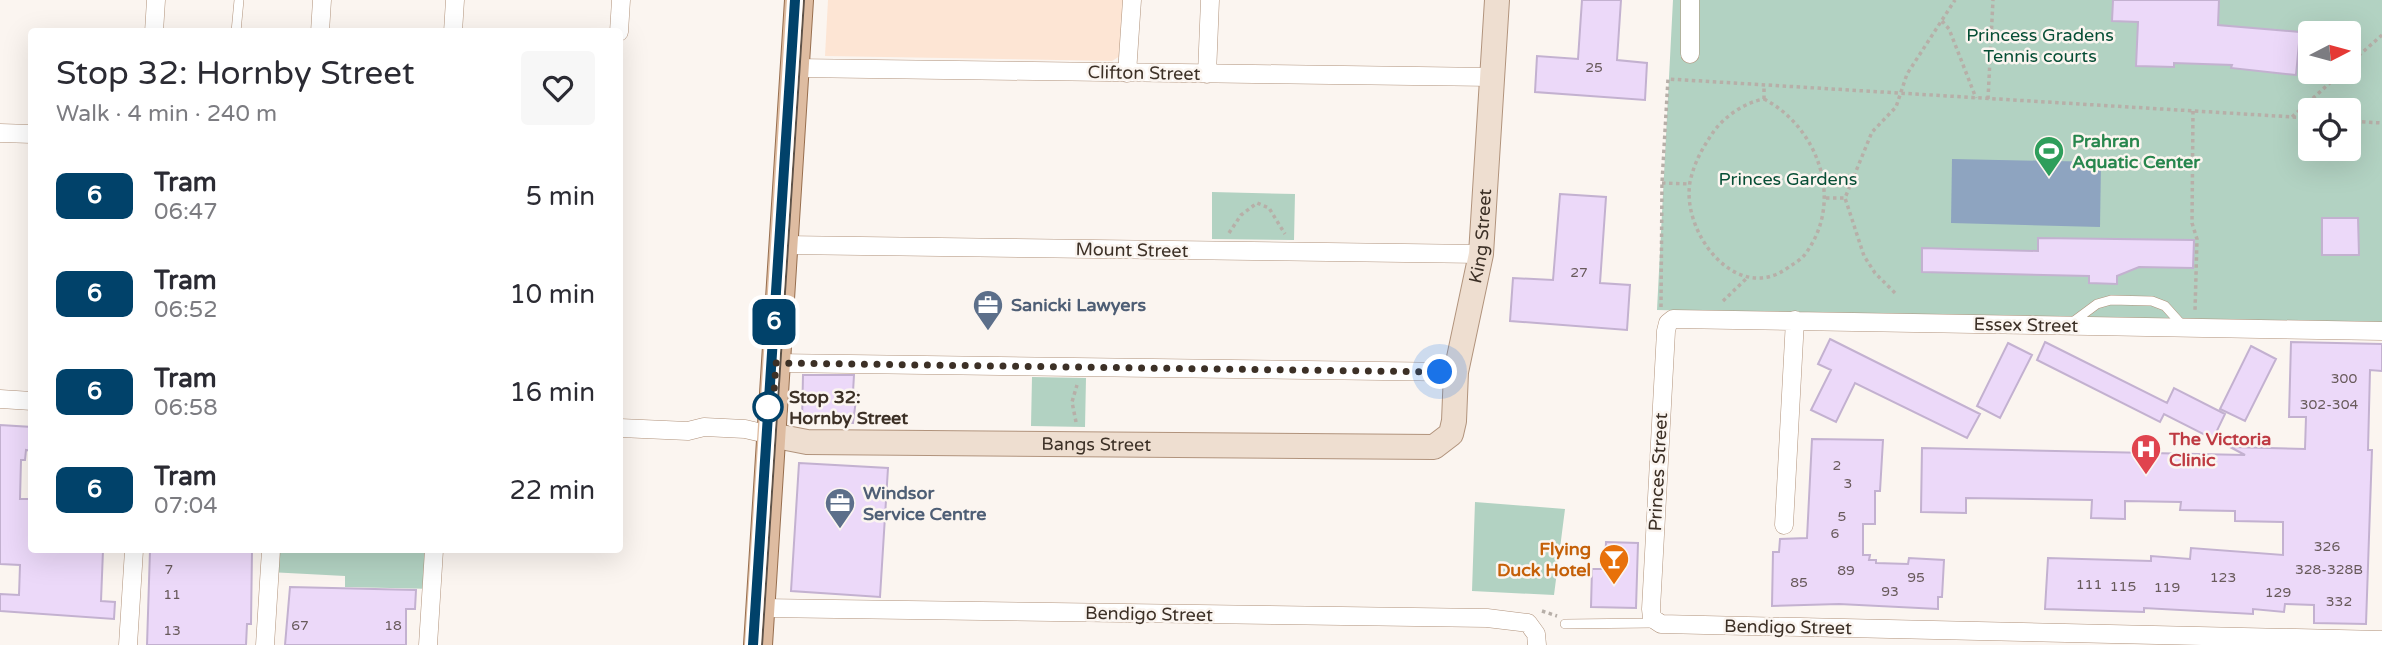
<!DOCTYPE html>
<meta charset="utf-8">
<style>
:root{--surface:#fff;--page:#f7f7f7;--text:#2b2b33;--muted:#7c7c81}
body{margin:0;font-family:"Varela Round",sans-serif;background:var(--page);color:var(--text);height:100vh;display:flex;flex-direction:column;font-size:26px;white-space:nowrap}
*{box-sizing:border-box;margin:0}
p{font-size:23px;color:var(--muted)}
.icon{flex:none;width:38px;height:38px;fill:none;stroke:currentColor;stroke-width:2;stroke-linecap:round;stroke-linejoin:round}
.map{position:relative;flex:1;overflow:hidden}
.drawer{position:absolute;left:28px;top:28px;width:595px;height:525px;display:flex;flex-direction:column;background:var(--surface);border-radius:7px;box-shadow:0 7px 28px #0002}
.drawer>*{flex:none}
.badge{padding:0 14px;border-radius:10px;font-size:24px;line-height:46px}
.needle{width:46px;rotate:84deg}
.fabs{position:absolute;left:2298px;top:21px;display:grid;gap:14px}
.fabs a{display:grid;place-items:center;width:63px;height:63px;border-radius:7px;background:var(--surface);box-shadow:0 7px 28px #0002;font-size:35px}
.you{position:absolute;width:35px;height:35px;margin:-18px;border:5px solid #fff;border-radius:50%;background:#1a73e8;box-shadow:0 0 0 10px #1a73e833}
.map>.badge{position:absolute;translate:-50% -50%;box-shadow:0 0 0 4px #fff}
.round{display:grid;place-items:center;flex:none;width:74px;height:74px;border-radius:7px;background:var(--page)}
.head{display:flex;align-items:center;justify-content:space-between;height:119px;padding:0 28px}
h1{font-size:33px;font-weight:600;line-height:52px}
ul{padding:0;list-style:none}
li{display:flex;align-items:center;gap:21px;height:98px;padding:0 28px}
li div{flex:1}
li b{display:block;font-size:26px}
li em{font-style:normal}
li .badge{min-width:77px;font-weight:700;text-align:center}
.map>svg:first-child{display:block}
.built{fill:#fde5d4}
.green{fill:#b2d2c2;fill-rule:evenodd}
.water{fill:#8ea4c0}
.building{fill:#ecd9f9;stroke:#c3b1d0;stroke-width:2}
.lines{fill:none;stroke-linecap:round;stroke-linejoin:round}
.lane-casing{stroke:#b1937c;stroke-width:10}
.street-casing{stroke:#b1937c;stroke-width:19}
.secondary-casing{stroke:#b1937c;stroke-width:26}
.primary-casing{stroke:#976e4e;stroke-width:30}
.path{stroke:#b7afa8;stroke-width:3.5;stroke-dasharray:3.5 3.5;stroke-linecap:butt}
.lane{stroke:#fff;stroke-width:9}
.street{stroke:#fff;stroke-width:18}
.secondary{stroke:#eeded0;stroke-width:24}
.primary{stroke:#debca1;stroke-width:28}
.tram{stroke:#5d5249;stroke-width:2}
.line-casing{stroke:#fff;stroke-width:16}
.line{stroke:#01426a;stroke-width:10}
.walk{stroke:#3c3026;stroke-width:7;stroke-dasharray:0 12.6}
.stop-dot{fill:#fff;stroke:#01426a;stroke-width:3.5}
.labels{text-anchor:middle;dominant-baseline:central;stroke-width:5;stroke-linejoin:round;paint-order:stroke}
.number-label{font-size:14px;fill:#685a5b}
.park-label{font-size:18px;fill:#064e35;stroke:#fbf5f0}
.street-label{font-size:18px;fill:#3c3026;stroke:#fbf5f0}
.leisure-label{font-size:18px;font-weight:bold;fill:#27864d;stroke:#fbf5f0;text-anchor:start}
.service-label{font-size:18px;font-weight:bold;fill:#4e5e75;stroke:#fbf5f0;text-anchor:start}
.stop-label{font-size:18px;font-weight:bold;fill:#3c3026;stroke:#fbf5f0;text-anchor:start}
.health-label{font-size:18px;font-weight:bold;fill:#be3a42;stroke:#fbf5f0;text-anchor:start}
.food-label{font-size:18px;font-weight:bold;fill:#c56008;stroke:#fbf5f0;text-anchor:end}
</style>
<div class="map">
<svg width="2382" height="645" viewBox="0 0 2382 645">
<rect width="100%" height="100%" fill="#fbf5f0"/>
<path class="built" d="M 828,0 L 1126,0 L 1120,56 L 1112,61 L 825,56 Z"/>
<path class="green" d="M 1673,0 L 2382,0 L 2382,324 L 1657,310 ZM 2310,33 L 2348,33 L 2348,72 L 2310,72 ZM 2310,110 L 2348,110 L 2348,149 L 2310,149 Z
M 1212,192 L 1295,194 L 1294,240 L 1212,239 Z
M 1032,377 L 1086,378 L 1085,427 L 1031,426 Z
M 1475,502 L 1565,509 L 1554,595 L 1472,591 Z
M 270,550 L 437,550 L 435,589 L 345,587 L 345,576 L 269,572 Z"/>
<path class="water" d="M 1952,159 L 2101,162 L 2100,227 L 1951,223 Z"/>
<path class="building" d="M 1582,0 L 1621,0 L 1617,60 L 1647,63 L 1645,100 L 1535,92 L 1537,56 L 1578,59 Z
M 2113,0 L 2219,0 L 2218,25 L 2300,32 L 2296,75 L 2231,68 L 2232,65 L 2174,63 L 2174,67 L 2136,66 L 2138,22 L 2112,21 Z
M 1560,194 L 1606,197 L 1600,283 L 1630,285 L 1627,330 L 1510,321 L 1513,278 L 1553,280 Z
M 2322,218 L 2358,218 L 2359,255 L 2322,255 Z
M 2038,238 L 2194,240 L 2193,268 L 2139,267 L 2117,276 L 2117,284 L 2089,283 L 2089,276 L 1922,272 L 1922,248 L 2038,251 Z
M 1830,339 L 1980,414 L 1967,438 L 1855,383 L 1836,422 L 1811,410 L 1831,370 L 1818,364 Z
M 2045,342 L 2167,403 L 2174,388 L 2225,414 L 2213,439 L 2164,414 L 2160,422 L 2037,360 Z
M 2291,342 L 2382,344 L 2382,371 L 2370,370 L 2368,450 L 2372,450 L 2366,624 L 2314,623 L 2314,605 L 2285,604 L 2284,612 L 2253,609 L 2253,614 L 2144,608 L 2144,612 L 2045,609 L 2048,558 L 2151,561 L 2151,556 L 2190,559 L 2191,548 L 2283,555 L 2283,522 L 2235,521 L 2235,511 L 2180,510 L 2181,502 L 2125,501 L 2125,519 L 2091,518 L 2092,500 L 1966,498 L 1966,513 L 1921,512 L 1922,448 L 2245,455 L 2230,447 L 2305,449 L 2306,417 L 2289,417 Z
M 2008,343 L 2032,355 L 2000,418 L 1977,406 Z
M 2251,346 L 2276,359 L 2245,421 L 2220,409 Z
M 803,375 L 854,375 L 853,392 L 857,392 L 853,423 L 802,422 Z
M 0,425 L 32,427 L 32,451 L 26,450 L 25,460 L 21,460 L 20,499 L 32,499 L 32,550 L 103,550 L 101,601 L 115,602 L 114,619 L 0,611 L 0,594 L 19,595 L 20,565 L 0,564 Z
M 1812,439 L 1883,440 L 1880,491 L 1875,491 L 1875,524 L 1863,524 L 1863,555 L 1870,555 L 1869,560 L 1876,560 L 1876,563 L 1908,564 L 1909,558 L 1944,560 L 1942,597 L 1938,597 L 1938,609 L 1839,604 L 1772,606 L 1773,552 L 1779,552 L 1780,539 L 1807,538 Z
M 799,463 L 888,468 L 880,597 L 791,591 Z
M 1606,542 L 1638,543 L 1636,608 L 1591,607 L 1592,569 L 1605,569 Z
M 150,550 L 252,550 L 251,624 L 247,624 L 246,645 L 147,645 Z
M 290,587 L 416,590 L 415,609 L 406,609 L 406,645 L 285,645 Z"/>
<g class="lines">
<g class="lane-casing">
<path id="lane" d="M 236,32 L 239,0
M 2070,324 L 2097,304 L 2111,300 L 2152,301 L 2165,306 L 2183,326
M 1565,624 L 1653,623"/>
</g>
<g class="street-casing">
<path id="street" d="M 1690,0 L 1690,54
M 154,32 L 156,0
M 320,32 L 322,0
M 453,32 L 455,0
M 619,32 L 621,0
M 795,68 L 1493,77
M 1127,73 L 1132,0
M 1207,74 L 1210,0
M 0,133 L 32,134
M 784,245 L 1481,254
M 2382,331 L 1673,319 L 1668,323 L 1666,331 L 1651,609 L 1652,618 L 1661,624 L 2382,640
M 776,363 L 1456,372
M 0,399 L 32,401
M 620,428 L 688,431 L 704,427 L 745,429 L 771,435
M 1784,525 L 1795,320
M 760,608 L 1487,618 L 1528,623 L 1536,634 L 1537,645
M 128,645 L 134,550
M 265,645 L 271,550
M 428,645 L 434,550"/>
</g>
<g class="secondary-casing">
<g id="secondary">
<path id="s1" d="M 771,435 L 807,442 L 1434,447 L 1451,434 L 1454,421 L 1456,372 L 1481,254 L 1497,0"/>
</g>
</g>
<g class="primary-casing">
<path id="primary" d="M 758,645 L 799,0"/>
</g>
<path class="path" d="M 1942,21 L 1949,29 L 1976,98
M 2348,65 L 2382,35
M 1764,99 C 1819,128 1844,201 1806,253 C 1802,259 1795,263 1789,267 C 1737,306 1681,233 1690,182 C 1694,163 1702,149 1712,134 C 1722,118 1745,102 1764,99 Z
M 1764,99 L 1764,85
M 1988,99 L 1993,0
M 2193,111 L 2192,223 L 2197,239 L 2195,311
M 2292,117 L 2342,72
M 2348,121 L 2382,123
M 1662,183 L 1690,184
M 1826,198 L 1845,198
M 1229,233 L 1241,215 L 1257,203 L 1269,208 L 1285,234
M 1895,293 L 1875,273 L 1864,256 L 1845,198 L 1872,132 L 1896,107 L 1907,74 L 1955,0
M 1723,301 L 1748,277
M 1661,307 L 1662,183 L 1668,79 L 2310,118
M 1076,422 L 1072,402 L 1077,385
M 1542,611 L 1557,616"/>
<use href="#lane" class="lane"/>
<use href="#street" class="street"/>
<use href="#secondary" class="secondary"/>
<use href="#primary" class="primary"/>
<path class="tram" d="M 762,645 L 804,0"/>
</g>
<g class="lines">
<g class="line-casing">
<path id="line" d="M 753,645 L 795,0"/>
</g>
<use href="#line" class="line"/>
<path class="walk" d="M 768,407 L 773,408 L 776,363 L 1440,372"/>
</g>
<defs>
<g id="stadium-pin" transform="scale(1.575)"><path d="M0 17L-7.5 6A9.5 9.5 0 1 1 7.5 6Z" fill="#2e9e5b" stroke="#fbf5f0"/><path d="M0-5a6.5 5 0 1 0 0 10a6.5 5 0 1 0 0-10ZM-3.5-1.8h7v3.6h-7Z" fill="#fff"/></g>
<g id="office-pin" transform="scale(1.575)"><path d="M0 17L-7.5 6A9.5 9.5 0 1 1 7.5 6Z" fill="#5c6f8a" stroke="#fbf5f0"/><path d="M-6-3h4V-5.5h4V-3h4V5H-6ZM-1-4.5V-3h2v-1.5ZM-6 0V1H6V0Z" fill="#fff"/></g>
<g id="hospital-pin" transform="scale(1.575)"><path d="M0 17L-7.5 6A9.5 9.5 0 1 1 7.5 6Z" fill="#e0444e" stroke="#fbf5f0"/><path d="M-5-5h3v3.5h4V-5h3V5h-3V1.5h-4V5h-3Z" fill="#fff"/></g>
<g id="bar-pin" transform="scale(1.575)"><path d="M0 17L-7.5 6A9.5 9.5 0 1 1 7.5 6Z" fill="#e8710a" stroke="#fbf5f0"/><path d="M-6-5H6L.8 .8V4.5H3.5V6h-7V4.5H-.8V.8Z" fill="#fff"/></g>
</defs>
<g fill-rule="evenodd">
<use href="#stadium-pin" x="2049" y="151"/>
<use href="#office-pin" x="988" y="305"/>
<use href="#hospital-pin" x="2146" y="449"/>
<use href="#office-pin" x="840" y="503"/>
<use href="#bar-pin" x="1614" y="559"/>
</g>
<circle class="stop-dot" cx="768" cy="407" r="14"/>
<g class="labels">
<g class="number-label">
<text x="1594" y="67">25</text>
<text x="1579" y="272">27</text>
<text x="2344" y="378">300</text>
<text x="2329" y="404">302-304</text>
<text x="1837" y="465">2</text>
<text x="1848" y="483">3</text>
<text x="1842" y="516">5</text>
<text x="1835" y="533">6</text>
<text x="2327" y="546">326</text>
<text x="169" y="569">7</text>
<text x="2329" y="569">328-328B</text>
<text x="1846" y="570">89</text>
<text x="1916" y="577">95</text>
<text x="2223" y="577">123</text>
<text x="1799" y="582">85</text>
<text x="2089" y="584">111</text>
<text x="2123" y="586">115</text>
<text x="2167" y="587">119</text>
<text x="1890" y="591">93</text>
<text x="2278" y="592">129</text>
<text x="172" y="594">11</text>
<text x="2339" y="601">332</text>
<text x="300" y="625">67</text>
<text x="393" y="625">18</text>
<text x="172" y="630">13</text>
</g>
<g class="park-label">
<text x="2040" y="35">Princess Gradens<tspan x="2040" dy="21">Tennis courts</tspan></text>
<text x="1788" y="179">Princes Gardens</text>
</g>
<g class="street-label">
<text transform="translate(1144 73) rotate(1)">Clifton Street</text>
<text stroke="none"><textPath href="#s1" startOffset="886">King Street</textPath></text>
<text transform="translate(1132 250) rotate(1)">Mount Street</text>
<text transform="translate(2026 325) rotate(1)">Essex Street</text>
<text stroke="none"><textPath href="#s1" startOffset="326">Bangs Street</textPath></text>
<text transform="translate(1658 472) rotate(-87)">Princes Street</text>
<text transform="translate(1149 614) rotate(1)">Bendigo Street</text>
<text transform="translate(1788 627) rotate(1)">Bendigo Street</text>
</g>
<g class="leisure-label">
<text x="2072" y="141">Prahran<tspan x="2072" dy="21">Aquatic Center</tspan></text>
</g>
<g class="service-label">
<text x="1011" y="305">Sanicki Lawyers</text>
<text x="863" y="493">Windsor<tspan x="863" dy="21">Service Centre</tspan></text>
</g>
<g class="stop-label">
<text x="789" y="397">Stop 32:<tspan x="789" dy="21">Hornby Street</tspan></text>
</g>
<g class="health-label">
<text x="2169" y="439">The Victoria<tspan x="2169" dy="21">Clinic</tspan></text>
</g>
<g class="food-label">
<text x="1591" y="549">Flying<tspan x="1591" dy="21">Duck Hotel</tspan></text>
</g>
</g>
</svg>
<div class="fabs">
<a><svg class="needle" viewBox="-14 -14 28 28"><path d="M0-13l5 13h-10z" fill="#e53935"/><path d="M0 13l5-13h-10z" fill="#7c7c81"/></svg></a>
<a><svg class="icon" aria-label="locate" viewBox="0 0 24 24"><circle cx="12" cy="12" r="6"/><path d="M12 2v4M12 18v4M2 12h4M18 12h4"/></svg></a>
</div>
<div class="you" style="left:1440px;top:372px"></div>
<b class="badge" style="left:774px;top:322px;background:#01426a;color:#fff">6</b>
<section class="drawer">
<div class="head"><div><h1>Stop 32: Hornby Street</h1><p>Walk · 4 min · 240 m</p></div><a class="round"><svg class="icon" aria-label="heart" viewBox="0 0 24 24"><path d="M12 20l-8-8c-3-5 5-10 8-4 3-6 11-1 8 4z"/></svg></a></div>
<ul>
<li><span class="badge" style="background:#01426a;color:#fff">6</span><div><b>Tram</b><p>06:47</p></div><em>5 min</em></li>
<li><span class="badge" style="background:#01426a;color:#fff">6</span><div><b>Tram</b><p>06:52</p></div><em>10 min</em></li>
<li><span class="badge" style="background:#01426a;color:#fff">6</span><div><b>Tram</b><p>06:58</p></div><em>16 min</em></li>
<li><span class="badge" style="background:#01426a;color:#fff">6</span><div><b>Tram</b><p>07:04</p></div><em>22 min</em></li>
</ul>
</section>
</div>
